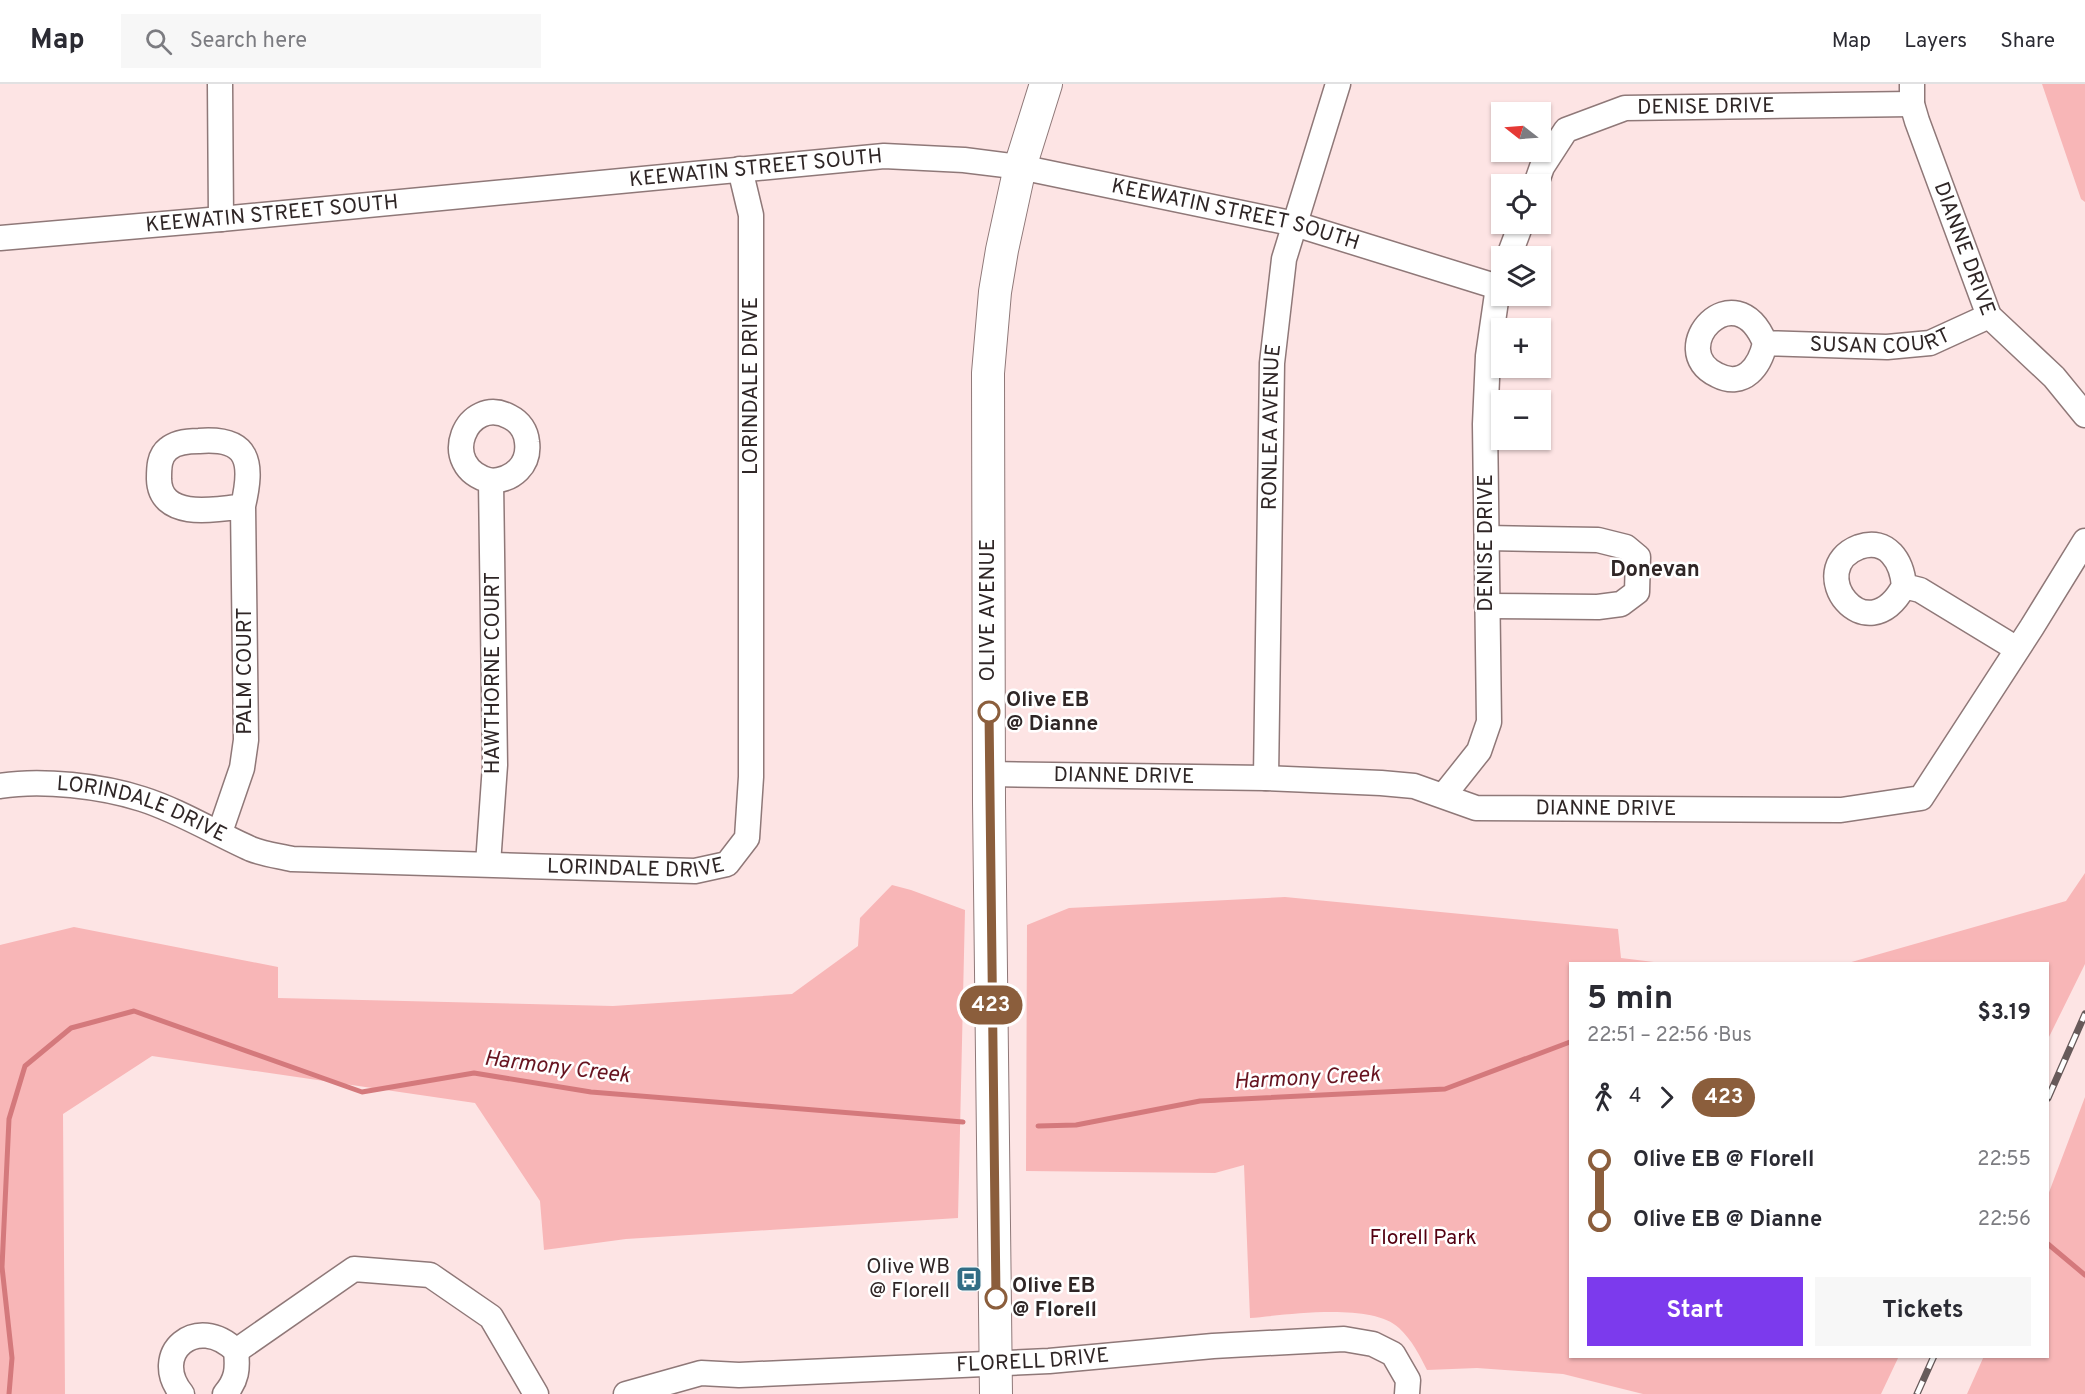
<!DOCTYPE html>
<meta charset="utf-8">
<style>
:root{--surface:#fff;--page:#f7f7f7;--text:#2b2b33;--muted:#7c7c81;--line:#e1e1e2;--accent:#7c3aed}
body{margin:0;font-family:Overpass,sans-serif;background:var(--page);color:var(--text);height:100vh;display:flex;flex-direction:column;font-size:22px;white-space:nowrap}
*{box-sizing:border-box;margin:0}
p{font-size:20px;color:var(--muted)}
.icon{flex:none;width:33px;height:33px;fill:none;stroke:currentColor;stroke-width:2;stroke-linecap:round;stroke-linejoin:round}
.map{position:relative;flex:1;overflow:hidden}
.drawer{position:absolute;left:1569px;top:878px;width:480px;height:396px;display:flex;flex-direction:column;background:var(--surface);border-radius:0px;box-shadow:0 2px 4px #0004}
.drawer>*{flex:none}
.badge{padding:0 12px;border-radius:20px;font-size:21px;line-height:39px}
.needle{width:39px;rotate:287deg}
.controls{position:absolute;left:1491px;top:18px;display:grid;gap:12px}
.controls a{display:grid;place-items:center;width:60px;height:60px;border-radius:0px;background:var(--surface);box-shadow:0 2px 4px #0004;font-size:30px}
.map>.badge{position:absolute;translate:-50% -50%;box-shadow:0 0 0 3px #fff}
.legs{display:flex;align-items:center;gap:9px;height:66px;padding:0 18px;font-size:20px}
.legs p{margin-inline-start:auto}
.summary{display:flex;align-items:center;justify-content:space-between;height:102px;padding:0 18px}
h1{font-size:33px;font-weight:700;line-height:45px}
.button{display:flex;gap:12px;margin-top:auto;padding:12px 18px}
.button a{flex:1;height:69px;border-radius:0px;background:var(--accent);color:#fff;font-size:24px;font-weight:700;line-height:69px;text-align:center}
.button a+a{background:var(--page);color:var(--text)}
ul{padding:0 18px;list-style:none}
li{display:flex;align-items:center;gap:21px;height:60px;font-size:22px}
li i{display:grid;place-items:center;width:9px;height:100%;margin:0 8px;background:currentColor}
li i::after{content:'';width:15px;height:15px;margin:-8px;border:4px solid;border-radius:50%;background:var(--surface)}
li p{margin-inline-start:auto}
li:first-child i{background:linear-gradient(#0000 50%,currentColor 0)}
li:last-child i{background:linear-gradient(currentColor 50%,#0000 0)}
header{display:flex;align-items:center;gap:36px;box-sizing:border-box;height:84px;padding:0 30px;background:var(--surface);border-bottom:2px solid var(--line)}
header strong{font-size:28px}
nav{display:flex;gap:33px;margin-inline-start:auto;font-size:21px}
.search{width:420px;height:54px;background:var(--page);display:flex;align-items:center;gap:15px;box-sizing:border-box;padding:0 21px;border-radius:0px;color:var(--muted);font-size:22px}
.map>svg:first-child{display:block}
.green{fill:#f8b6b7}
.lines{fill:none;stroke-linecap:round;stroke-linejoin:round}
.stream{stroke:#d4797c;stroke-width:5}
.minor-casing{stroke:#8f7878;stroke-width:27}
.major-casing{stroke:#8f7878;stroke-width:34}
.minor{stroke:#fff;stroke-width:24}
.major{stroke:#fff;stroke-width:32}
.rail-casing{stroke:#675a5a;stroke-width:7}
.rail{stroke:#fff;stroke-width:4.5;stroke-dasharray:14;stroke-linecap:butt}
.line-1-casing{stroke:#fff;stroke-width:14}
.line-1{stroke:#8b5e3c;stroke-width:9}
.stop-1-dot{fill:#fff;stroke:#8b5e3c;stroke-width:3}
.labels{text-anchor:middle;dominant-baseline:central;stroke-width:5;stroke-linejoin:round;paint-order:stroke}
.street-label{font-size:21px;fill:#2f2626;stroke:#fff}
.stop-label{font-size:21px;font-weight:bold;fill:#2f2626;stroke:#fff;text-anchor:start}
.park-label{font-size:21px;fill:#540011;stroke:#fff}
.poi-label{font-size:21px;fill:#2f2626;stroke:#fff;text-anchor:end}
.neighbourhood-label{font-size:22px;font-weight:bold;fill:#2f2626;stroke:#fff}
.water-label{font-size:22px;font-style:italic;fill:#671420;stroke:#fff}
</style>
<header>
<strong>Map</strong>
<div class="search"><svg class="icon" aria-label="search" viewBox="0 0 24 24"><circle cx="10" cy="10" r="6"/><path d="M15 15l6 6"/></svg>Search here</div>
<nav><a>Map</a><a>Layers</a><a>Share</a></nav>
</header>
<div class="map">
<svg width="2085" height="1310" viewBox="0 0 2085 1310">
<rect width="100%" height="100%" fill="#fde4e4"/>
<path class="green" d="M 2042,0 L 2085,0 L 2085,118 L 2081,115 Z
M 2085,789 L 2085,880 L 2048,955 L 2048,879 L 1848,879 L 2066,817 Z
M 892,801 L 911,806 L 965,826 L 958,1134 L 626,1155 L 544,1166 L 540,1117 L 475,1019 L 152,972 L 63,1030 L 65,1310 L 0,1310 L 0,861 L 74,843 L 278,883 L 278,914 L 613,922 L 792,910 L 858,862 L 860,834 Z
M 1285,813 L 1618,845 L 1621,874 L 1662,879 L 1570,879 L 1570,1272 L 1899,1272 L 1881,1310 L 1643,1310 L 1563,1290 L 1477,1284 L 1427,1286 C 1420,1272 1412,1256 1399,1244 C 1371,1218 1287,1231 1250,1234 L 1244,1081 L 1215,1089 L 1026,1087 L 1027,841 L 1069,824 Z
M 2085,1013 L 2085,1310 L 1967,1310 L 1984,1272 L 2048,1272 L 2048,1111 Z"/>
<g class="lines">
<path class="stream" d="M 1038,1042 L 1076,1041 L 1200,1017 L 1445,1005 L 1570,958
M 2048,1160 L 2085,1191
M 9,1310 L 12,1274 L 2,1183 L 9,1035 L 25,982 L 71,944 L 134,927 L 362,1008 L 474,989 L 591,1008 L 963,1038"/>
<g class="minor-casing">
<g id="minor">
<path d="M 220,0 L 221,135"/>
<path id="s1" d="M 1912,0 L 1912,20 L 1917,37 L 1989,232 L 2054,293 L 2085,331"/>
<path id="s2" d="M 1536,100 L 1542,83 L 1566,46 L 1625,24 L 1912,20"/>
<path id="s3" d="M 0,154 L 221,135 L 884,72 L 964,76 L 1020,83 L 1295,140 L 1498,203"/>
<path d="M 1509,172 L 1521,140"/>
<path id="s4" d="M 1765,259 C 1760,282 1744,305 1717,291 C 1664,266 1735,186 1765,259 L 1887,263 L 1930,259 L 1989,232"/>
<path d="M 1904,502 C 1902,478 1888,453 1859,463 C 1802,485 1866,572 1904,502 L 1920,506 L 2017,565"/>
<path d="M 1487,522 L 1598,523 L 1621,520 L 1637,508 L 1638,473 L 1626,463 L 1598,456 L 1487,454"/>
<path id="s5" d="M 989,690 L 1266,694 L 1381,699 L 1414,702 L 1476,724 L 1841,726 L 1921,714 L 2032,543 L 2085,457"/>
<path id="s6" d="M 1266,694 L 1272,279 L 1284,175 L 1338,0"/>
<path id="s7" d="M 0,702 C 41,695 102,702 142,715 C 180,727 215,749 251,765 C 263,770 279,772 292,775 L 695,787 L 727,780 L 747,754 L 751,693 L 751,131 L 740,85"/>
<path d="M 1444,711 L 1479,667 L 1489,638 L 1485,340 L 1488,272 L 1498,203 L 1502,194"/>
<path d="M 220,748 L 242,684 L 246,656 L 243,422 C 215,426 160,436 159,395 C 159,384 159,372 168,365 C 176,358 188,357 199,357 C 250,353 253,379 243,422"/>
<path d="M 488,780 L 495,681 L 491,397 C 435,383 467,309 510,333 C 520,338 526,347 527,358 C 530,381 513,396 491,397"/>
<path d="M 236,1267 L 354,1185 L 430,1191 L 491,1233 L 536,1310"/>
<path d="M 182,1310 C 149,1270 197,1228 236,1267 C 238,1285 237,1296 225,1310"/>
<path id="s8" d="M 626,1310 L 701,1289 L 739,1291 L 1049,1277 L 1213,1262 L 1344,1255 L 1373,1260 L 1393,1270 L 1408,1296 L 1407,1310"/>
</g>
</g>
<g class="major-casing">
<path id="major" d="M 996,1310 L 989,718 L 988,289 L 995,208 L 1002,166 L 1020,83 L 1046,0"/>
</g>
<use href="#minor" class="minor"/>
<use href="#major" class="major"/>
<g class="rail-casing">
<path id="rail" d="M 2048,1014 L 2085,930
M 1917,1310 L 1934,1272"/>
</g>
<use href="#rail" class="rail"/>
</g>
<g class="lines">
<g class="line-1-casing">
<path id="line-1" d="M 989,628 L 996,1214"/>
</g>
<use href="#line-1" class="line-1"/>
</g>
<defs>
<g id="bus-square" transform="scale(1.35)"><rect x="-9" y="-9" width="18" height="18" rx="4" fill="#326d85" stroke="#fff"/><path d="M-5-6H5V4H4V6H2V4H-2V6H-4V4H-5ZM-3.5-4V0h7V-4ZM-3.5 1.2v1.5H-2V1.2ZM2 1.2v1.5H3.5V1.2Z" fill="#fff"/></g>
</defs>
<g fill-rule="evenodd">
<use href="#bus-square" x="969" y="1195"/>
</g>
<g class="stop-1-dot">
<circle cx="989" cy="628" r="10"/>
<circle cx="996" cy="1214" r="10"/>
</g>
<g class="labels">
<g class="street-label">
<text stroke="none"><textPath href="#s2" startOffset="206">DENISE DRIVE</textPath></text>
<text stroke="none"><textPath href="#s3" startOffset="759">KEEWATIN STREET SOUTH</textPath></text>
<text stroke="none"><textPath href="#s3" startOffset="273">KEEWATIN STREET SOUTH</textPath></text>
<text stroke="none"><textPath href="#s3" startOffset="1245">KEEWATIN STREET SOUTH</textPath></text>
<text stroke="none"><textPath href="#s1" startOffset="174">DIANNE DRIVE</textPath></text>
<text stroke="none"><textPath href="#s4" startOffset="320">SUSAN COURT</textPath></text>
<text transform="translate(751 302) rotate(-90)">LORINDALE DRIVE</text>
<text stroke="none"><textPath href="#s6" startOffset="351">RONLEA AVENUE</textPath></text>
<text transform="translate(1486 459) rotate(-90)">DENISE DRIVE</text>
<text transform="translate(988 526) rotate(-90)">OLIVE AVENUE</text>
<text transform="translate(245 587) rotate(-90)">PALM COURT</text>
<text transform="translate(493 589) rotate(-90)">HAWTHORNE COURT</text>
<text stroke="none"><textPath href="#s5" startOffset="135">DIANNE DRIVE</textPath></text>
<text stroke="none"><textPath href="#s5" startOffset="621">DIANNE DRIVE</textPath></text>
<text stroke="none"><textPath href="#s7" startOffset="146">LORINDALE DRIVE</textPath></text>
<text stroke="none"><textPath href="#s7" startOffset="650">LORINDALE DRIVE</textPath></text>
<text stroke="none"><textPath href="#s8" startOffset="410">FLORELL DRIVE</textPath></text>
</g>
<g class="stop-label">
<text x="1006" y="616">Olive EB<tspan x="1006" dy="24">@ Dianne</tspan></text>
<text x="1012" y="1202">Olive EB<tspan x="1012" dy="24">@ Florell</tspan></text>
</g>
<g class="park-label">
<text x="1423" y="1154">Florell Park</text>
</g>
<g class="poi-label">
<text x="950" y="1183">Olive WB<tspan x="950" dy="24">@ Florell</tspan></text>
</g>
<g class="neighbourhood-label">
<text x="1655" y="486">Donevan</text>
</g>
<g class="water-label">
<text transform="translate(557 984) rotate(7)">Harmony Creek</text>
<text transform="translate(1307 995) rotate(-3)">Harmony Creek</text>
</g>
</g>
</svg>
<div class="controls">
<a><svg class="needle" viewBox="-14 -14 28 28"><path d="M0-13l5 13h-10z" fill="#e53935"/><path d="M0 13l5-13h-10z" fill="#7c7c81"/></svg></a>
<a><svg class="icon" aria-label="locate" viewBox="0 0 24 24"><circle cx="12" cy="12" r="6"/><path d="M12 2v4M12 18v4M2 12h4M18 12h4"/></svg></a>
<a><svg class="icon" aria-label="layers" viewBox="0 0 24 24"><path d="M12 4l9 5-9 5-9-5zM3 14l9 5 9-5"/></svg></a>
<a>+</a>
<a>−</a>
</div>
<b class="badge" style="left:991px;top:921px;background:#8b5e3c;color:#fff">423</b>
<section class="drawer">
<div class="summary"><div><h1>5 min</h1><p>22:51 – 22:56 · Bus</p></div><b>$3.19</b></div>
<div class="legs"><svg class="icon" aria-label="walk" viewBox="0 0 24 24"><circle cx="13" cy="4" r="2"/><path d="M13 8l-2 6 4 7M11 14l-3 7M7 12l3-4h3l4 4"/></svg>4<svg class="icon" aria-label="forward" viewBox="0 0 24 24"><path d="M9 5l7 7-7 7"/></svg><b class="badge" style="background:#8b5e3c;color:#fff">423</b></div>
<ul>
<li><i style="color:#8b5e3c"></i><b>Olive EB @ Florell</b><p>22:55</p></li>
<li><i style="color:#8b5e3c"></i><b>Olive EB @ Dianne</b><p>22:56</p></li>
</ul>
<div class="button"><a>Start</a><a>Tickets</a></div>
</section>
</div>
